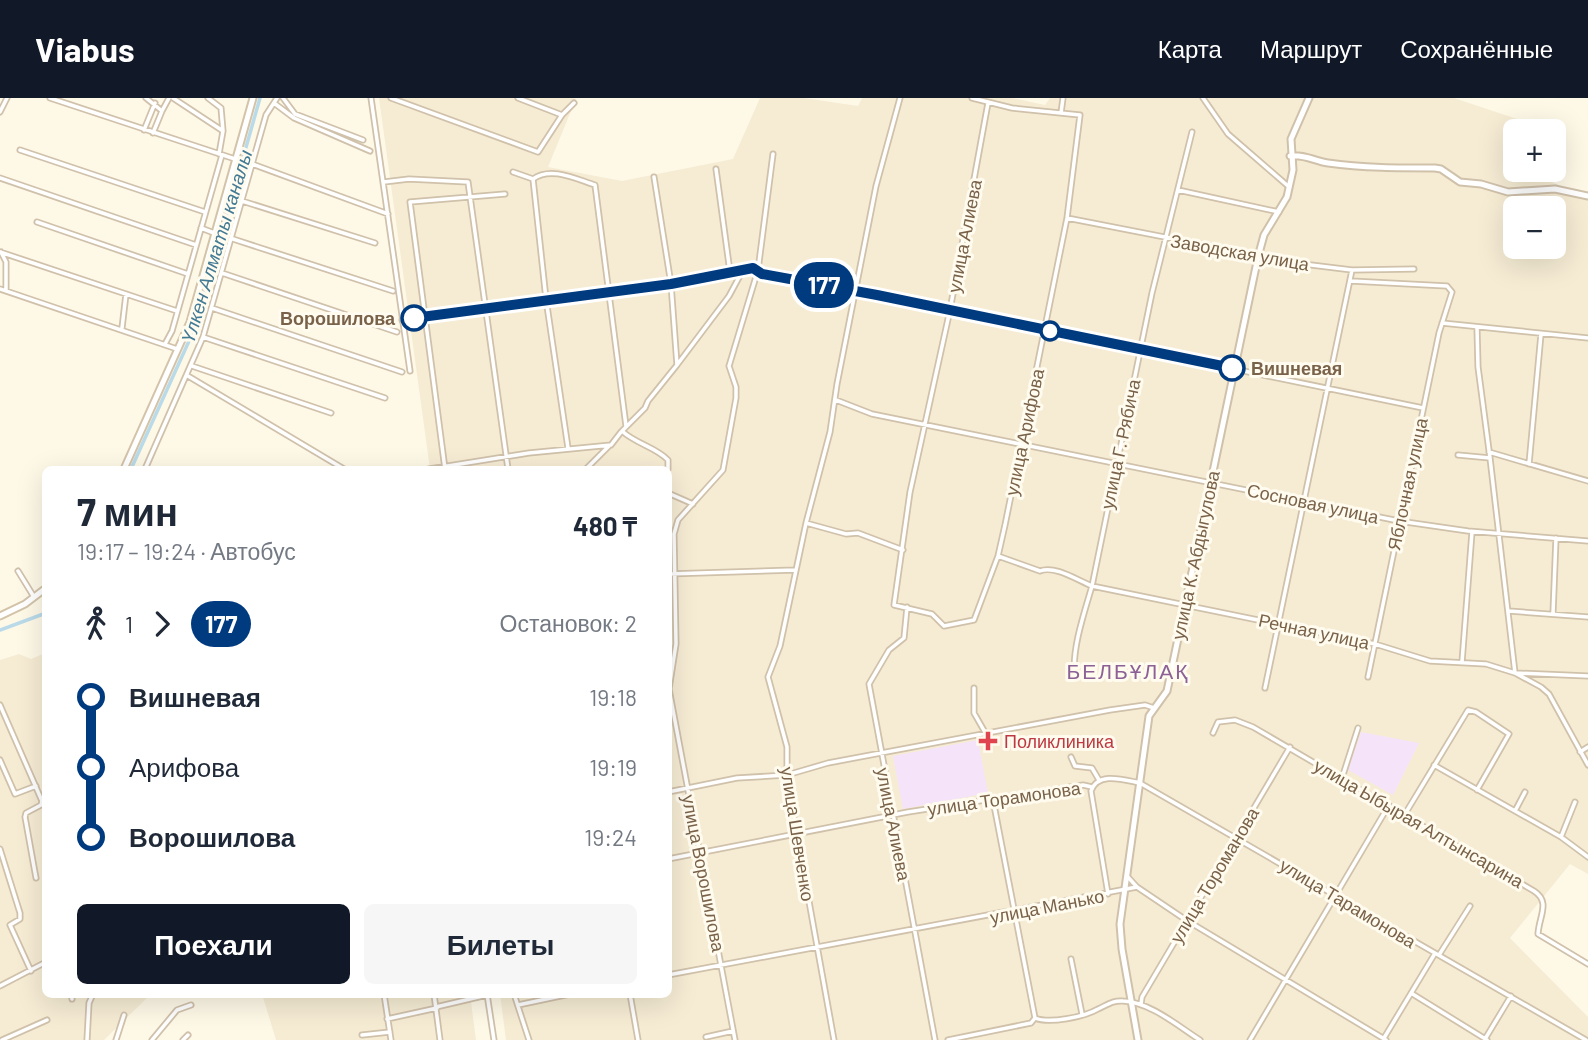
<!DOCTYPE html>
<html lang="ru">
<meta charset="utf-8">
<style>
:root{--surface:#fff;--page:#f6f6f7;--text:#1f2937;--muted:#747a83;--accent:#111827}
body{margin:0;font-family:Barlow,sans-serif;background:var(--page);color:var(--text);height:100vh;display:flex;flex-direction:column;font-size:26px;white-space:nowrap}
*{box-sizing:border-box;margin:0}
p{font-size:23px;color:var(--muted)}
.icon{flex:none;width:38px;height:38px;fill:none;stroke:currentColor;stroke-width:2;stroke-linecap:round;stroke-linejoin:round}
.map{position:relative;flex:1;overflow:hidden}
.panel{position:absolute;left:42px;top:368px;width:630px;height:532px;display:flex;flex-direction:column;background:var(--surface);border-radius:10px;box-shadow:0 7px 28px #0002}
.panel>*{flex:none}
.badge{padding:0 14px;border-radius:23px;font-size:24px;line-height:46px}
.fabs{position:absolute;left:1503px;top:21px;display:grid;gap:14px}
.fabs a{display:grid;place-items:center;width:63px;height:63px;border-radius:10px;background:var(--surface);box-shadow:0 7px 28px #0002;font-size:35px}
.map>.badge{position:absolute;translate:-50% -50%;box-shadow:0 0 0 4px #fff}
.legs{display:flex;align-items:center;gap:10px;height:77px;padding:0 35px;font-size:23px}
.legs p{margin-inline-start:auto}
.overview{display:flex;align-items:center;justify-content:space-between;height:119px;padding:0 35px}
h1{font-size:38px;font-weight:700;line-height:52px}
.primary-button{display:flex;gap:14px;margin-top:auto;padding:14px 35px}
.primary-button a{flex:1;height:80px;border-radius:10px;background:var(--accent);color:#fff;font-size:28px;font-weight:700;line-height:80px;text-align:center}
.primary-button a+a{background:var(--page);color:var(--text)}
ul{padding:0 35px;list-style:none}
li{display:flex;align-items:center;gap:24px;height:70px;font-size:26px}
li i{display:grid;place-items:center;width:10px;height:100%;margin:0 9px;background:currentColor}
li i::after{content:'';width:18px;height:18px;margin:-9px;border:5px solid;border-radius:50%;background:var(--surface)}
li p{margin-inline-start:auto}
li:first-child i{background:linear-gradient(#0000 50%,currentColor 0)}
li:last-child i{background:linear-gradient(currentColor 50%,#0000 0)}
header{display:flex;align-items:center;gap:42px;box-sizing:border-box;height:98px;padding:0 35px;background:var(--accent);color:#fff}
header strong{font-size:33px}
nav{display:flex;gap:38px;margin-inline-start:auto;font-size:24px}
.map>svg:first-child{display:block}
.residential{fill:#f6ecd4;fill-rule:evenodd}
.education{fill:#f5e3fa}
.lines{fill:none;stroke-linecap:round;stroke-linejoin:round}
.canal{stroke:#b9dae9;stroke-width:3.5}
.minor-casing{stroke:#d0c1ab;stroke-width:7}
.tertiary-casing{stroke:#d0c1ab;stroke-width:9}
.secondary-casing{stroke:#d3c3a9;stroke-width:9}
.minor{stroke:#fff;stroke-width:3.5}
.tertiary{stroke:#fff;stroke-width:5}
.secondary{stroke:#fff;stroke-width:5}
.line-1-casing{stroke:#fff;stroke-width:16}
.line-1{stroke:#003b80;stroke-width:10}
.stop-1-dot{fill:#fff;stroke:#003b80;stroke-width:3.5}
.health-dot{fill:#e0444e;stroke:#fffbee;stroke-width:2.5}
.labels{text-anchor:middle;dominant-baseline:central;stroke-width:6;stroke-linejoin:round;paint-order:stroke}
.street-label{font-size:18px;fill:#796249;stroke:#fffbee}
.stop-label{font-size:18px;font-weight:bold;fill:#796249;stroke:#fffbee;text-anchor:end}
.health-label{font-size:18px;fill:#be3a42;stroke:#fffbee;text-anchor:start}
.water-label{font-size:19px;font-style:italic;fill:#437a95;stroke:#fffbee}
.quarter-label{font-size:21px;letter-spacing:2px;fill:#8c6195;stroke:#fffbee}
</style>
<header>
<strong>Viabus</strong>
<nav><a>Карта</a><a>Маршрут</a><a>Сохранённые</a></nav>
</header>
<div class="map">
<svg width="1588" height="942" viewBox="0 0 1588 942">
<rect width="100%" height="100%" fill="#fef8e7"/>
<path class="residential" d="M 379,0 L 573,0 L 576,1 L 548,69 L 622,83 L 733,61 L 760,0 L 804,0 L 858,8 L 862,0 L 1012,0 L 1045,7 L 1050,0 L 1454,0 L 1547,31 L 1547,33 L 1516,33 L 1516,72 L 1549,72 L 1550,83 L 1588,101 L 1588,776 L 1570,766 L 1510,840 L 1588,919 L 1588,942 L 506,942 L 500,896 L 668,896 L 668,371 L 430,371 ZM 1516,110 L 1554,110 L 1554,149 L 1516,149 Z
M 19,556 L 31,561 L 43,556 L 45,560 L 46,896 L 151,896 L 104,942 L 0,942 L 0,562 Z
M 262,896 L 470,896 L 476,942 L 276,942 Z"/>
<path class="education" d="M 1361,634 L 1419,645 L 1393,697 L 1348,672 Z
M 978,642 L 988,695 L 903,711 L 893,658 Z"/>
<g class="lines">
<path class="canal" d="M 131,371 L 194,232 L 260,0
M 0,532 L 46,515"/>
<g class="minor-casing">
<path id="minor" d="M 50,0 L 235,61
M 146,0 L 162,13 L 153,35
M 173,0 L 223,33 L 219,56
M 208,0 L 221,10 L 223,33
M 283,0 L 295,16 L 363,42
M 371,0 L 410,273
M 391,0 L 538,54 L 562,17 L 574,5
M 518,0 L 562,17
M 972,0 L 1012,10 L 1080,17 L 1067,120 L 1005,427 L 998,458 L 974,522 L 944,528 L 932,516 L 894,507 L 910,394 L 950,212 L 988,5
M 1203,0 L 1228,36 L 1288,88
M 274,5 L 294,20 L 370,53
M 162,13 L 169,0
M 0,14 L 7,0
M 1061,15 L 1063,0
M 144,32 L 155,5
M 20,52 L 205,114
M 252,66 L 388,116
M 716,71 L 730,174
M 513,74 L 533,81
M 654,79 L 671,186 L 677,267 L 648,303 L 645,310 L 622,333 C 636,346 656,349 668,362 L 668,371
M 0,80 L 196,147
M 384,84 L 409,81 L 468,84 L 508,371
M 1178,92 L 1279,114
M 242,103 L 375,145
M 1067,120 L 1303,166 L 1352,172 L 1414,171
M 37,124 L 188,176
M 201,130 L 214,135
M 233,141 L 393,193
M 0,154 L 177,213
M 1,154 L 6,164 L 6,193
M 222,175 L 397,234
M 1351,183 L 1447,188 L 1452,194 L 1439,235 L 1368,579
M 0,191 L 177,251
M 212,210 L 402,274
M 1442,225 L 1588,240
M 122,230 L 126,196
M 1477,230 L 1478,269 L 1490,360
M 203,239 L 385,300
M 165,246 L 172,233 L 222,57
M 677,267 L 729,198 L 743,172
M 192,268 L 331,315
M 1234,271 L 1423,310
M 188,278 L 344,371
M 836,302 L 872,316 L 1399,423 L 1468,433 L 1588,443
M 568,350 L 546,201 L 533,81 C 551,68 576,81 595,87 L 626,328
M 1489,354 L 1588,383
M 1458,357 L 1490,360 L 1515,575 L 1588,578
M 1529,366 L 1541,236
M 145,371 L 203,239 L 266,17 L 277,0
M 429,371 L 529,355 L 611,347 L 621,334
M 445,371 L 410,104 L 505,96
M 586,371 L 609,348
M 668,395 L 693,406
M 806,425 L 846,436 L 858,435 L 903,452
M 998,458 L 1040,473 C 1055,467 1077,482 1092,488 L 1375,546 L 1430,563 L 1486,566 L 1515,575 L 1541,589 L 1549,596 L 1588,667
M 18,473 L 34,499
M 668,476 L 795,472
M 907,509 L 904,540 L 889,552 L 869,586 L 935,942
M 1509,513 L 1588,519
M 1553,515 L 1556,440
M 1462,564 L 1472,434
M 1075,577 C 1071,553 1085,512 1092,488 L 1152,195 L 1192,34
M 974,590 L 974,615 L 986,636
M 1265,590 L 1352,172
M 0,607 L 42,703 L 41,707 L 26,715 L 25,719 L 36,780
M 1213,635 L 1218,624 L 1235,622 L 1253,629 L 1534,793 C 1551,804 1539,818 1538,836 L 1588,866
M 1580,654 L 1588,649
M 1071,659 L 1075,668 L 1092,670 L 1099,682
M 0,662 L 15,696 L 36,688
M 1434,667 L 1561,739 L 1588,759
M 1342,680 L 1358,630
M 668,694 L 737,680 L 787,677 L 828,665 L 1110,612 L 1145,607 L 1154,610
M 993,702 L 1035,920
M 1515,713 L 1525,694
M 1405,716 L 1468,612 L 1476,614 L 1509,636 L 1477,692
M 1561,739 L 1575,704
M 0,751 L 20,815 L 20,821 L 10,827 L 31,873
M 668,761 L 908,714 L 1083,687 L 1092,689
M 1127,778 L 1137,789
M 1108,796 L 1091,693 C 1098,673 1124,682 1140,685 L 1586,942
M 1439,857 L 1470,808
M 1071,861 L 1082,916
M 668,877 L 1137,789 L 1186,822 L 1386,942
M 0,888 L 46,864
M 1411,895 L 1487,942
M 71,896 L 72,901
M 384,896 L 391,942
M 434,896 L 440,942
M 487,896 L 494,942
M 514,896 L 529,942
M 630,896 L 638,942
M 1141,906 L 1142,899 L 1290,649
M 518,907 L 570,896
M 436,909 L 487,897
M 387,921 L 437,910
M 362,937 L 390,934
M 706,939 L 733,933
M 1384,940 L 1434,857
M 1485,941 L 1511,898
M 2,942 L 47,922
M 87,942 L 89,905 L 93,896
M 116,942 L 124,917
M 152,942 L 177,912 L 191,907
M 183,942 L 188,937
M 735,942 L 669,591 L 676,546 L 674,436 L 678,422 L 723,372 L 736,300 L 736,289 L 729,268 L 758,172 L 773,56
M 834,942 L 797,737 L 787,677 L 787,649 L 768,579 L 780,548 L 806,425 L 830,334 L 837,286 L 876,88 L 900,0
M 948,942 L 1031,925 L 1035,920 C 1049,926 1084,919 1098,911 C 1107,907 1113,902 1123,903 C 1150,904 1178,928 1200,942
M 1250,942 L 1389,707"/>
</g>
<g class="tertiary-casing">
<path id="tertiary" d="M 1290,58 C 1305,56 1314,63 1328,65 C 1363,70 1400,70 1435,70 L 1441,71 L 1460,84 L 1481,86 L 1508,94 L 1555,91 L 1588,98
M 403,222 C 519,203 637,192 753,170 L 762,176 L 877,196 L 1234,271
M 1138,942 L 1122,851 L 1120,826 L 1149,618 L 1167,593 L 1258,159 L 1264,137 L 1287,99 L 1293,72 L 1291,41 L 1309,0"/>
</g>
<g class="secondary-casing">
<path id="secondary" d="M 124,371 L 190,224 L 253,0
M 0,518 L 25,506 L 46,490"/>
</g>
<use href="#minor" class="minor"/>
<use href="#tertiary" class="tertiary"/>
<use href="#secondary" class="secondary"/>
</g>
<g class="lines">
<g class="line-1-casing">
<path id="line-1" d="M 414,220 L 671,186 L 753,170 L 762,176 L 877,197 L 1232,270"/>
</g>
<use href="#line-1" class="line-1"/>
</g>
<g class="stop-1-dot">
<circle cx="414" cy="220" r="12"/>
<circle cx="1050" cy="233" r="9"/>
<circle cx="1232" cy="270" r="12"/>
</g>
<path class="health-dot" d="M984.5 632.5h7v7h7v7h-7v7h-7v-7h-7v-7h7z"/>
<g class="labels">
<g class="street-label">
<text transform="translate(964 138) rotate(-79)">улица Алиева</text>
<text transform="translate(1240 154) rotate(10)">Заводская улица</text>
<text transform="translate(1024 334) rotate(-78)">улица Арифова</text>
<text transform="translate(1120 346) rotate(-78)">улица Г. Рябича</text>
<text transform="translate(1407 386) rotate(-78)">Яблочная улица</text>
<text transform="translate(1313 405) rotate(12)">Сосновая улица</text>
<text transform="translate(1195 457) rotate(-78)">улица К. Абдыгулова</text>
<text transform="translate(1314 533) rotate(12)">Речная улица</text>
<text transform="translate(1004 700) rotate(-8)">улица Торамонова</text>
<text transform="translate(1419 725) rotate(30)">улица Ыбырая Алтынсарина</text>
<text transform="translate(894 726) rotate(79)">улица Алиева</text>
<text transform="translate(798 736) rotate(81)">улица Шевченко</text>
<text transform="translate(704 775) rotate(79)">улица Ворошилова</text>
<text transform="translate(1214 777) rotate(-59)">улица Тороманова</text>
<text transform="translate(1348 805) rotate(31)">улица Тарамонова</text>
<text transform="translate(1047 808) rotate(-11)">улица Манько</text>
</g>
<g class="stop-label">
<text x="395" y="220">Ворошилова</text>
<text x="1251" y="270" text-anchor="start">Вишневая</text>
</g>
<g class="health-label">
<text x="1004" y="643">Поликлиника</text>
</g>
<g class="water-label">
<text transform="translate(216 148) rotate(-73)">Үлкен Алматы каналы</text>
</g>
<g class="quarter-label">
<text x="1128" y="572">БЕЛБҰЛАҚ</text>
</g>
</g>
</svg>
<div class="fabs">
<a>+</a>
<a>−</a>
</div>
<b class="badge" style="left:824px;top:187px;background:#003b80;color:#fff">177</b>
<section class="panel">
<div class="overview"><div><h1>7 мин</h1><p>19:17 – 19:24 · Автобус</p></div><b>480 ₸</b></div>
<div class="legs"><svg class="icon" aria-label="walk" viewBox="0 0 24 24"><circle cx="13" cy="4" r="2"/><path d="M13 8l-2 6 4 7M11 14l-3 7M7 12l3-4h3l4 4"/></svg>1<svg class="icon" aria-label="forward" viewBox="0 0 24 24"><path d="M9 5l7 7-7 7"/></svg><b class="badge" style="background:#003b80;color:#fff">177</b><p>Остановок: 2</p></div>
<ul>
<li><i style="color:#003b80"></i><b>Вишневая</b><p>19:18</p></li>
<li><i style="color:#003b80"></i><span>Арифова</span><p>19:19</p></li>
<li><i style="color:#003b80"></i><b>Ворошилова</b><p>19:24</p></li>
</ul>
<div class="primary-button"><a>Поехали</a><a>Билеты</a></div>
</section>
</div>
